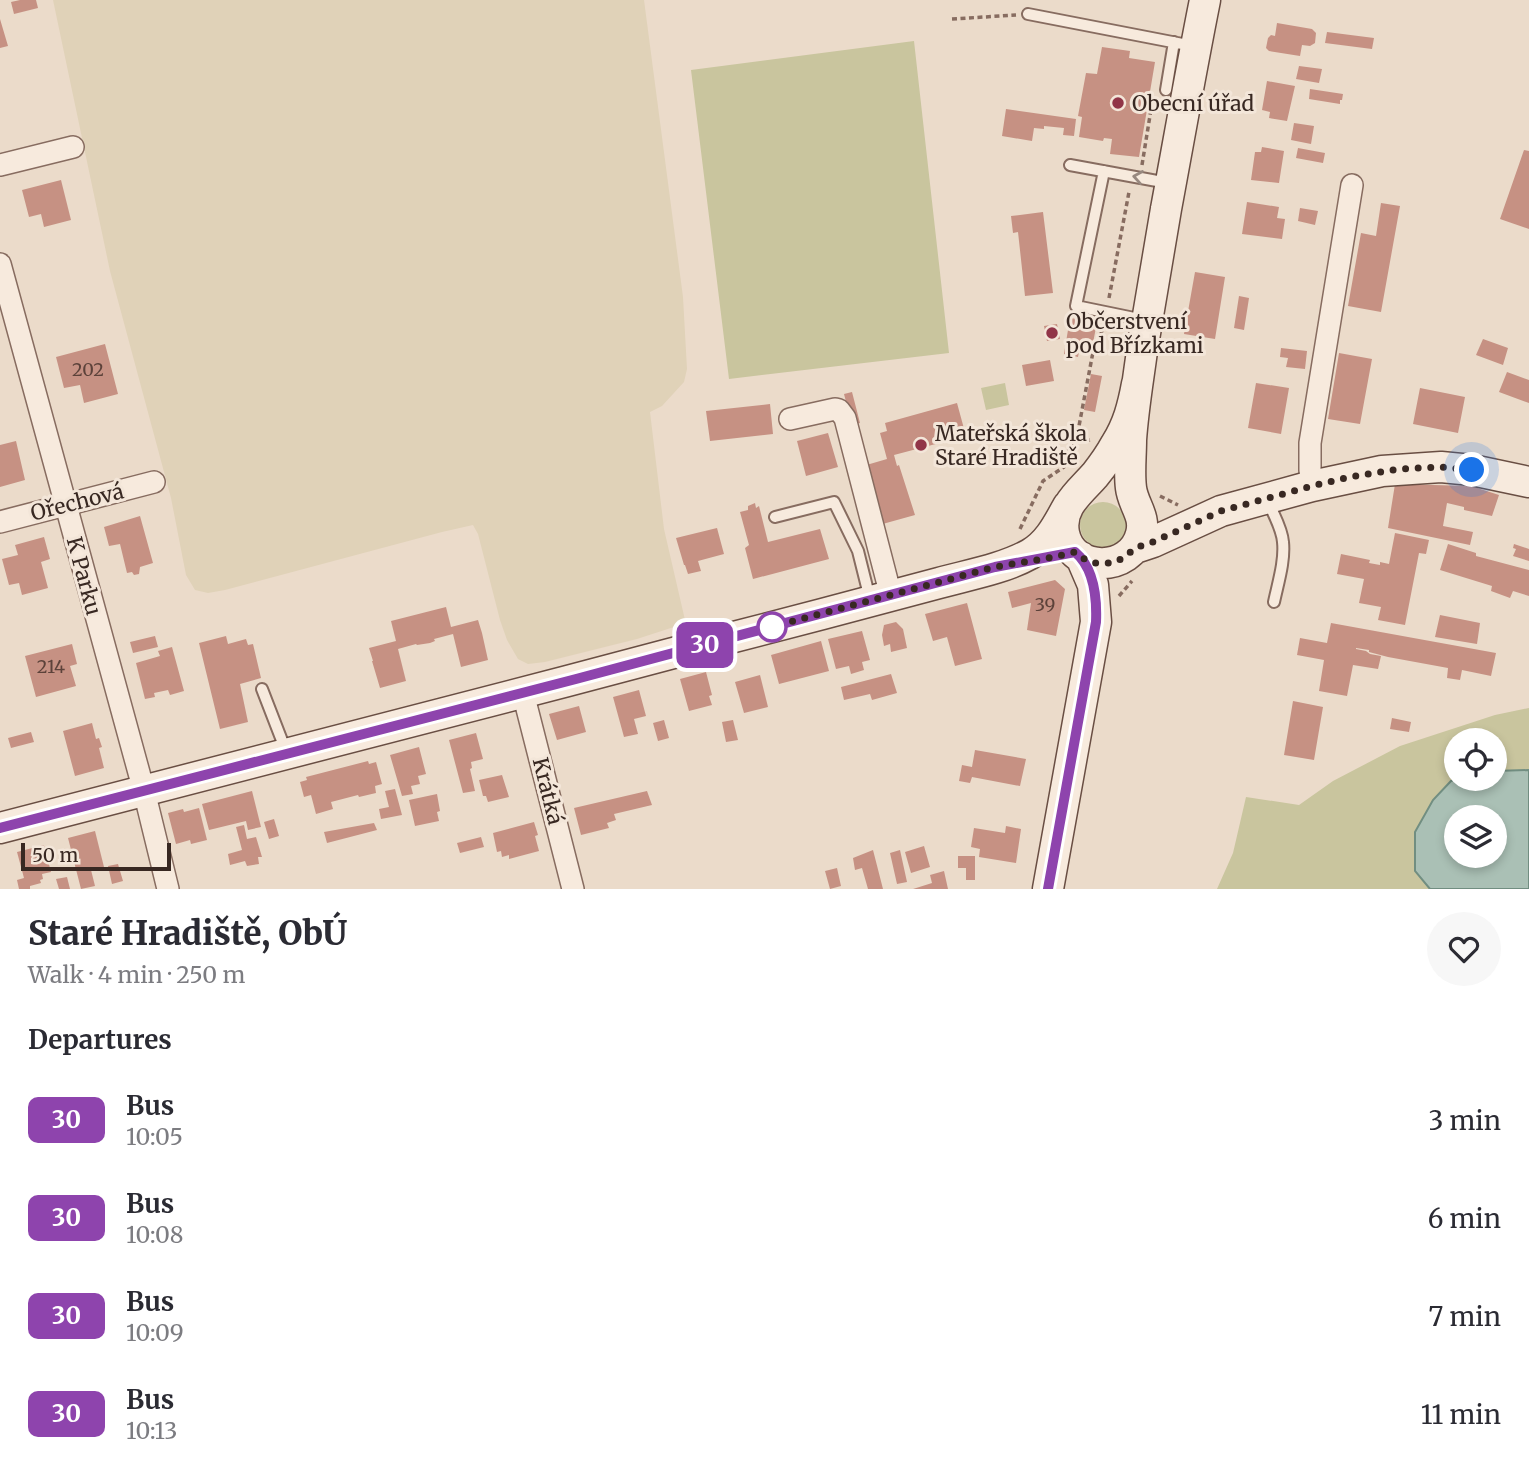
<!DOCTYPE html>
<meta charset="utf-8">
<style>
:root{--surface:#fff;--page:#f7f7f7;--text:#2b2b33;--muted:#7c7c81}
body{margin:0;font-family:Merriweather,serif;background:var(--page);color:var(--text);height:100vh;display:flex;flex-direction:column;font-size:26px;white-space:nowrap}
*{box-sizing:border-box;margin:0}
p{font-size:23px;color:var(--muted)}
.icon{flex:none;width:38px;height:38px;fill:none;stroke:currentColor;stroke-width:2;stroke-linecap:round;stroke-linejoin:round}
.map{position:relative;height:889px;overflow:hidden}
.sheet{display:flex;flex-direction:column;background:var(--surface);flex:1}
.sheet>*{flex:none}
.badge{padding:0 14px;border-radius:10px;font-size:24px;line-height:46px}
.fabs{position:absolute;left:1444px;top:728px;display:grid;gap:14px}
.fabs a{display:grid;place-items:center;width:63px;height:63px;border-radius:50%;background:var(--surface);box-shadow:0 4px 10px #0003;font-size:35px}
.scale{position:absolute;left:21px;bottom:18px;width:150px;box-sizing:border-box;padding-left:7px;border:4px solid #382822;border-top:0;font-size:19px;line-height:24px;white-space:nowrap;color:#382822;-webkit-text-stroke:5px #f3e6d9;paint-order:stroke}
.you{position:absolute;width:35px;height:35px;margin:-18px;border:5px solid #fff;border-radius:50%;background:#1a73e8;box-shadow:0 0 0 10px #1a73e833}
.map>.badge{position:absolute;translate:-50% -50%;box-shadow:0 0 0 4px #fff}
h2{padding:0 28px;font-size:26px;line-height:63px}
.round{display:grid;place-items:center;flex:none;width:74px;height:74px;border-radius:37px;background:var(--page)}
.overview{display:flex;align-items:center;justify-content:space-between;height:119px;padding:0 28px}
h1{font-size:33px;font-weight:800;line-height:52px}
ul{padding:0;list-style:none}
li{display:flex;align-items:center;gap:21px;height:98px;padding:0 28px}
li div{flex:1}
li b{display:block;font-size:26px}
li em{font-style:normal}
li .badge{min-width:77px;font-weight:700;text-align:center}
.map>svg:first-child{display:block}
.farmland{fill:#e0d2b8}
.green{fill:#c9c59e;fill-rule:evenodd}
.water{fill:#aac0b5;stroke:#718e81;stroke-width:2;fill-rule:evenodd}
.building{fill:#c69183}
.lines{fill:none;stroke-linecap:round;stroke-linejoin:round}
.lane-casing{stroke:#876c60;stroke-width:14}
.street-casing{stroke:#876c60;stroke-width:24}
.secondary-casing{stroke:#694e43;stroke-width:33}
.path{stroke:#876c60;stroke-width:3.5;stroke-dasharray:5 3.5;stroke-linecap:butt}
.lane{stroke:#f7eadd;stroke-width:10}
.street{stroke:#f7eadd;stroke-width:21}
.secondary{stroke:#f7eadd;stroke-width:30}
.oneway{stroke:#988980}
.line-casing{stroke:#fff;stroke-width:16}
.line{stroke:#8e44ad;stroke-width:10}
.walk{stroke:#382822;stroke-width:7;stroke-dasharray:0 12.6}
.poi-dot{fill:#913548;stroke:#f3e6d9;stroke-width:2.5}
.stop-dot{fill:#fff;stroke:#8e44ad;stroke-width:3.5}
.labels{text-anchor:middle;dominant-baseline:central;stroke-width:6;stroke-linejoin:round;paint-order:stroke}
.number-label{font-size:18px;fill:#5c423a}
.poi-label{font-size:21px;fill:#382822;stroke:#f3e6d9;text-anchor:start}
.street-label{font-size:21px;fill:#382822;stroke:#f3e6d9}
</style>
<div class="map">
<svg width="1529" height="889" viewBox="0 0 1529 889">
<rect width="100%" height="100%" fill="#ebdbca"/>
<path class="farmland" d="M 53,0 L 644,0 L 683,297 L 687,369 L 684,382 L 662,406 L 650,412 L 664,529 L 685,620 L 680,625 L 637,639 L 545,662 L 528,664 L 518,659 L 507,640 L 500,620 L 478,534 L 473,525 L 442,532 L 225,590 L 208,593 L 195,590 L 186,575 L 171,498 L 110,271 Z"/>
<path class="green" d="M 914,41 L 949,353 L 729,379 L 691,70 Z
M 1005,383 L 1009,405 L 986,410 L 981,388 Z
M1080 525a23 23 0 1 1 46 0a23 23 0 1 1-46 0Z
M 1529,708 L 1529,889 L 1217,889 L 1233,853 L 1246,797 L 1299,805 L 1333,781 L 1400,746 L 1495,715 ZM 1456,740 L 1494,740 L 1494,779 L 1456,779 ZM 1456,817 L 1494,817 L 1494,856 L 1456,856 Z"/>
<path class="water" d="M 1529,770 L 1529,889 L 1430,889 L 1415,871 L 1415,832 L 1433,800 L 1451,781 L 1458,779 L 1494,779 L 1495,771 ZM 1456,817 L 1494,817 L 1494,856 L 1456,856 Z"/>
<path class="building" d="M 20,0 L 36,0 L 38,8 L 14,14 L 11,2 Z
M 0,19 L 8,46 L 0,48 Z
M 1277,23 L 1312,29 L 1316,33 L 1315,43 L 1310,46 L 1302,45 L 1300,56 L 1269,51 L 1266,48 L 1268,38 L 1271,35 L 1275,36 Z
M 1327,32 L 1374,38 L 1372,49 L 1325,43 Z
M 1102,47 L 1130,51 L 1129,58 L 1155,62 L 1139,157 L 1110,154 L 1112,139 L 1104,138 L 1103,141 L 1079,137 L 1082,117 L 1078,116 L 1086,73 L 1097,74 Z
M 1299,66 L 1322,69 L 1319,83 L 1296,79 Z
M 1267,81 L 1295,86 L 1287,121 L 1269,118 L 1270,112 L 1262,110 Z
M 1310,89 L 1343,94 L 1342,100 L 1340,100 L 1340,104 L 1309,99 Z
M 1006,109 L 1076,119 L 1074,136 L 1063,135 L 1064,128 L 1044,126 L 1044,129 L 1034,128 L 1032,141 L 1002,136 Z
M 1294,123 L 1314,126 L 1311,144 L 1291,140 Z
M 1262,147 L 1284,151 L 1279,183 L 1251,180 L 1255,152 L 1261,152 Z
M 1298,148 L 1325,153 L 1323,163 L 1296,158 Z
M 1524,150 L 1529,151 L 1529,229 L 1500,219 Z
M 61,180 L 71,220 L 44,227 L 41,214 L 29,217 L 22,190 Z
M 1247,202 L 1279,207 L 1277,218 L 1285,219 L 1282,239 L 1242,234 Z
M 1381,203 L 1400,206 L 1381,312 L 1348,306 L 1361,233 L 1376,236 Z
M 1300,208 L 1318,211 L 1315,225 L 1298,221 Z
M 1043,212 L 1053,293 L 1025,296 L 1018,232 L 1013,233 L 1011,216 Z
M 1195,272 L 1225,277 L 1215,339 L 1184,334 Z
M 1239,296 L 1249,298 L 1244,330 L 1234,328 Z
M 1070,318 L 1097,322 L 1093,343 L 1081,341 L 1078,357 L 1064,354 Z
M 1057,324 L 1060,339 L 1047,341 L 1044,326 Z
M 1483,339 L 1508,348 L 1503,365 L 1476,355 Z
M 105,344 L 118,394 L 84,403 L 80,385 L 64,388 L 56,357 Z
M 1281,348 L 1307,351 L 1305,369 L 1286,367 L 1288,358 L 1280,357 Z
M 1339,353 L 1372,359 L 1360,424 L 1328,419 Z
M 1050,360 L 1054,381 L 1026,386 L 1022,365 Z
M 1507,372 L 1529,380 L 1529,403 L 1499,392 Z
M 1091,374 L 1102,376 L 1095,412 L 1084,410 Z
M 1256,383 L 1289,388 L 1281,434 L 1248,428 Z
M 1420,388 L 1465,397 L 1458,433 L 1413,424 Z
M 852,392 L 860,423 L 852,425 L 844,394 Z
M 957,403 L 966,436 L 894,455 L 897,466 L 899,465 L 915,515 L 879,525 L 863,466 L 887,459 L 880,433 L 887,431 L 885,423 Z
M 770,404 L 773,434 L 710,441 L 706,411 Z
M 828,433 L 838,467 L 806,476 L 797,441 Z
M 16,441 L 25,480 L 0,487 L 0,445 Z
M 1395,484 L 1471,486 L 1499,495 L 1492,516 L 1464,510 L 1464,507 L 1447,503 L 1443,526 L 1473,532 L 1470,545 L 1388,528 Z
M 755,503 L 756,508 L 759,506 L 768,542 L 820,529 L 829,559 L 753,579 L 745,548 L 749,545 L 740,512 L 748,510 L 748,506 Z
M 140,516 L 153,563 L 140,567 L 139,574 L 134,575 L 132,572 L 127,573 L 120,544 L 109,546 L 104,527 Z
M 717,528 L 724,554 L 698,561 L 701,571 L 688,574 L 685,565 L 684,565 L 676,538 Z
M 1395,533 L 1429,540 L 1426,554 L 1419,553 L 1405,625 L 1378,620 L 1381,607 L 1359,603 L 1364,579 L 1337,574 L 1341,554 L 1370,560 L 1369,563 L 1380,565 L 1380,562 L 1389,564 Z
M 44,537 L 50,559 L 41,562 L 48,588 L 22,595 L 19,583 L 9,585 L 2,559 L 18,555 L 15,545 Z
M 1448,544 L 1476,553 L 1476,556 L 1529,570 L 1529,596 L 1513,591 L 1510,598 L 1491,591 L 1492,586 L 1440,570 Z
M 1514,544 L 1529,549 L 1529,561 L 1513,556 L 1516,549 L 1513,548 Z
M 1055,580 L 1065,589 L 1056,636 L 1027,630 L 1031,603 L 1012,608 L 1008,592 Z
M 967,603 L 982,659 L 955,666 L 947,637 L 933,641 L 925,614 Z
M 446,607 L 451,627 L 478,620 L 482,633 L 488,660 L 461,667 L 453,634 L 434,639 L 435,641 L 430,643 L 417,645 L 416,644 L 398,649 L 406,681 L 380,688 L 372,661 L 373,661 L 369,648 L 396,641 L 391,621 Z
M 1440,615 L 1480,623 L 1477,644 L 1435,637 Z
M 896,622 L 903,629 L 907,648 L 891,652 L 890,644 L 884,646 L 882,635 L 884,625 Z
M 1331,623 L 1496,653 L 1491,676 L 1462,670 L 1460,680 L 1447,678 L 1448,668 L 1388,657 L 1369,652 L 1369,650 L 1356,648 L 1356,649 L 1366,651 L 1370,654 L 1381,656 L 1378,669 L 1353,665 L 1347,696 L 1319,691 L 1324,660 L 1297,655 L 1300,638 L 1327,643 Z
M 862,631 L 870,660 L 862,662 L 864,670 L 851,674 L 849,666 L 836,669 L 828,639 Z
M 155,636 L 158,647 L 133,653 L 130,642 Z
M 226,636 L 228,644 L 246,639 L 248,645 L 253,644 L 261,678 L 240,684 L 248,722 L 220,729 L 199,643 Z
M 821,641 L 829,671 L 779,684 L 771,655 Z
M 72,644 L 77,664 L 70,666 L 76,686 L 36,697 L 25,656 Z
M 172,647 L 184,691 L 170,695 L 168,690 L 154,693 L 155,697 L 145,699 L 136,663 L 160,656 L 158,651 Z
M 706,672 L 712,695 L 709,696 L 712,705 L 689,711 L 680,679 Z
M 891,674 L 897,693 L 872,700 L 870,694 L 844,700 L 841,687 Z
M 760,675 L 768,707 L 744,713 L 735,682 Z
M 639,690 L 646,716 L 634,719 L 638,734 L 624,737 L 613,697 Z
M 1293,701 L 1323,707 L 1314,760 L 1284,755 Z
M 579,706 L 586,732 L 557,740 L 549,714 Z
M 1392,718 L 1411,722 L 1409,732 L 1390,729 Z
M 664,720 L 669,738 L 658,741 L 653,723 Z
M 733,720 L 738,740 L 726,742 L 722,722 Z
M 92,723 L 96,739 L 99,738 L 102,747 L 99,748 L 104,768 L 75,776 L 63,731 Z
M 31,732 L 34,742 L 11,748 L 8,738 Z
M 476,733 L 483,759 L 471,762 L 472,768 L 470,769 L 475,791 L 463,793 L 449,740 Z
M 419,747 L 426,774 L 418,776 L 420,784 L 411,786 L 413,794 L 402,796 L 390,755 Z
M 975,750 L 1026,759 L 1020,786 L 972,777 L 970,783 L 959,781 L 962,765 L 972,767 Z
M 368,761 L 369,764 L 376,762 L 382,784 L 375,786 L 376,793 L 359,797 L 358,795 L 331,802 L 333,809 L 316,814 L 311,795 L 304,797 L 300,782 L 307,780 L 306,777 Z
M 502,775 L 509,797 L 488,802 L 486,796 L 483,796 L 479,780 Z
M 395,789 L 402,815 L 381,819 L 379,809 L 389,807 L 385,791 Z
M 252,791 L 261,827 L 248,830 L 246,821 L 209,830 L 202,804 Z
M 647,791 L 652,805 L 614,814 L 616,820 L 607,823 L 609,828 L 581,835 L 574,808 Z
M 437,794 L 440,811 L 437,812 L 439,821 L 415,826 L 409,800 Z
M 199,808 L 207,840 L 191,844 L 190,840 L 176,844 L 168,813 L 183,809 L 184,812 Z
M 274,819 L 279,836 L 269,839 L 264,822 Z
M 534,822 L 538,835 L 535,836 L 539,851 L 509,859 L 509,855 L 502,857 L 501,851 L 497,852 L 493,833 Z
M 374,823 L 377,830 L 327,843 L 324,832 Z
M 244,825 L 247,839 L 256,837 L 262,857 L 258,857 L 259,864 L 247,866 L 245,861 L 230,865 L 228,854 L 242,850 L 236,827 Z
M 1006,826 L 1021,829 L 1016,863 L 979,857 L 980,849 L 971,847 L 974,828 L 1005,833 Z
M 95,831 L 104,867 L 91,870 L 95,886 L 81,889 L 68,838 Z
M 481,837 L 484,847 L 460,853 L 457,843 Z
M 44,845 L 51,872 L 42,874 L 43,879 L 40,880 L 41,883 L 30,886 L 30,889 L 19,889 L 17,880 L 24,878 L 17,852 Z
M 924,846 L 930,867 L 911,873 L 905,852 Z
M 873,850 L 883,889 L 868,889 L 862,868 L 855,870 L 853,858 Z
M 900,850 L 907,882 L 897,884 L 890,853 Z
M 958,856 L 975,856 L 975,880 L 966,880 L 966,868 L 958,868 Z
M 118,864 L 123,881 L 112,884 L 108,866 Z
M 837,868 L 841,886 L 830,889 L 825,871 Z
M 944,871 L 948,889 L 913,889 L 932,883 L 930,875 Z
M 67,877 L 70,889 L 59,889 L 56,879 Z"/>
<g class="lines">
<g class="lane-casing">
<path id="lane" d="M 1028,14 L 1193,46
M 1166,90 L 1174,42
M 1070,165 L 1168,183
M 1104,171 L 1076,306 L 1144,320
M 1268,501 C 1273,514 1282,528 1283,542 C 1285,561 1278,583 1274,602
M 775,517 L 834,502 L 858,551 L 870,599
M 262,689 L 286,751"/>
</g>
<g class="street-casing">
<path id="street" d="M 0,165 L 73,147
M 0,264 L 144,791 L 168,889
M 790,419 L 835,409 L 839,410 L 845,418 L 891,596
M 1312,486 L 1310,470 L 1310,443 L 1352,185
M 0,522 L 154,482
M 523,693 L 573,889"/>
</g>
<g class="secondary-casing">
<path id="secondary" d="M 1137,384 C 1133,406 1128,425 1116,444 C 1110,455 1103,465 1095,475 C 1080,492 1059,507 1064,533 C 1072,573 1131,573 1141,534 C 1146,516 1133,505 1131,488 C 1129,473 1131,456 1131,440 C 1133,410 1138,381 1142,351 C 1150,303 1158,256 1166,209 C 1179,139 1191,70 1205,0
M 1135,548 L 1153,542 L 1221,511 L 1312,486 L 1382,471 L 1441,467 L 1472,470 L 1529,482
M 0,828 C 243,765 487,703 730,638 C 800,620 869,602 939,583 C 968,575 1003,569 1030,554 C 1049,543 1058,524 1068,506
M 1048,889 L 1096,622 L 1093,585 L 1081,557"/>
</g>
<path class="path" d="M 952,19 L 1016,15
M 1142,165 L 1153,97
M 1109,298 L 1129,192
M 1076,442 L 1093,352 L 1098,346 L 1103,326
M 1160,496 L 1178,505
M 1020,529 L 1043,481 L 1064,467 L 1070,446 L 1076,442 L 1090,440
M 1119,596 L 1132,581"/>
<use href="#lane" class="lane"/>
<use href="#street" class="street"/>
<use href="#secondary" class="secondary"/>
</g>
<defs><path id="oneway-chevron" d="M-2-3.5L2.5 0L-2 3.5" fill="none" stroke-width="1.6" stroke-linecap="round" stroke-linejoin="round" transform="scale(1.75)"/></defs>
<use class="oneway" href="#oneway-chevron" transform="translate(1138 177) rotate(-170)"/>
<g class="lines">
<g class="line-casing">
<path id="line" d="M 0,828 L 576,679 L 995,567 L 1075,552 C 1094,568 1097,598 1096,622 L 1048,889"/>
</g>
<use href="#line" class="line"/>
<path class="walk" d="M 772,627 L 764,629 L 995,567 C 1022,562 1048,559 1075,552 L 1087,561 L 1093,563 L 1113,563 L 1125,557 L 1135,548 L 1153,542 L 1221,511 L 1312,486 L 1350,477 L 1399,469 L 1441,467 L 1472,470"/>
</g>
<g class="poi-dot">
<circle cx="1118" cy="103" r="7"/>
<circle cx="1052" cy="333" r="7"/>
<circle cx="921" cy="445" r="7"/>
</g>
<circle class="stop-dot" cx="772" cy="627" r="14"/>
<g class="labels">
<g class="number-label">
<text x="88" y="369">202</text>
<text x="1045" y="604">39</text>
<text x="51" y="666">214</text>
</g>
<g class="poi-label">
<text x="1132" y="103">Obecní úřad</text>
<text x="1066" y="321">Občerstvení<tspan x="1066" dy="24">pod Břízkami</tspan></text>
<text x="935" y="433">Mateřská škola<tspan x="935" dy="24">Staré Hradiště</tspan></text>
</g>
<g class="street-label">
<text transform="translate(77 502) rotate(-14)">Ořechová</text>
<text transform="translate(84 576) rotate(75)">K Parku</text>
<text transform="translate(548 791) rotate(76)">Krátká</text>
</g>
</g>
</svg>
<div class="fabs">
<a><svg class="icon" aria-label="locate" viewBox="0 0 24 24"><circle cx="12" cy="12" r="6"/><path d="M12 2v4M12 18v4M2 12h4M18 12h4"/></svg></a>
<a><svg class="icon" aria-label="layers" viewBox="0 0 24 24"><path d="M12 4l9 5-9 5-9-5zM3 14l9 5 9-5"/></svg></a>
</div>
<div class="scale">50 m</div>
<div class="you" style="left:1472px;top:470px"></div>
<b class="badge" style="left:705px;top:645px;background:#8e44ad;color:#fff">30</b>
</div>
<section class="sheet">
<div class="overview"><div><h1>Staré Hradiště, ObÚ</h1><p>Walk · 4 min · 250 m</p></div><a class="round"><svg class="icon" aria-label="heart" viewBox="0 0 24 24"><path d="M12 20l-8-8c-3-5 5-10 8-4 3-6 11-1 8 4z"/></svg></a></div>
<h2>Departures</h2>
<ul>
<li><span class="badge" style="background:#8e44ad;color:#fff">30</span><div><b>Bus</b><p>10:05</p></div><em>3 min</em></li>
<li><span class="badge" style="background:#8e44ad;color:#fff">30</span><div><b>Bus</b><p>10:08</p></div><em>6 min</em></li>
<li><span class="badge" style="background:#8e44ad;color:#fff">30</span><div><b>Bus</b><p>10:09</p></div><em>7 min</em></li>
<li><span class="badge" style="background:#8e44ad;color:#fff">30</span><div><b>Bus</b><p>10:13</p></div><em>11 min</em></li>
</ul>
</section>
